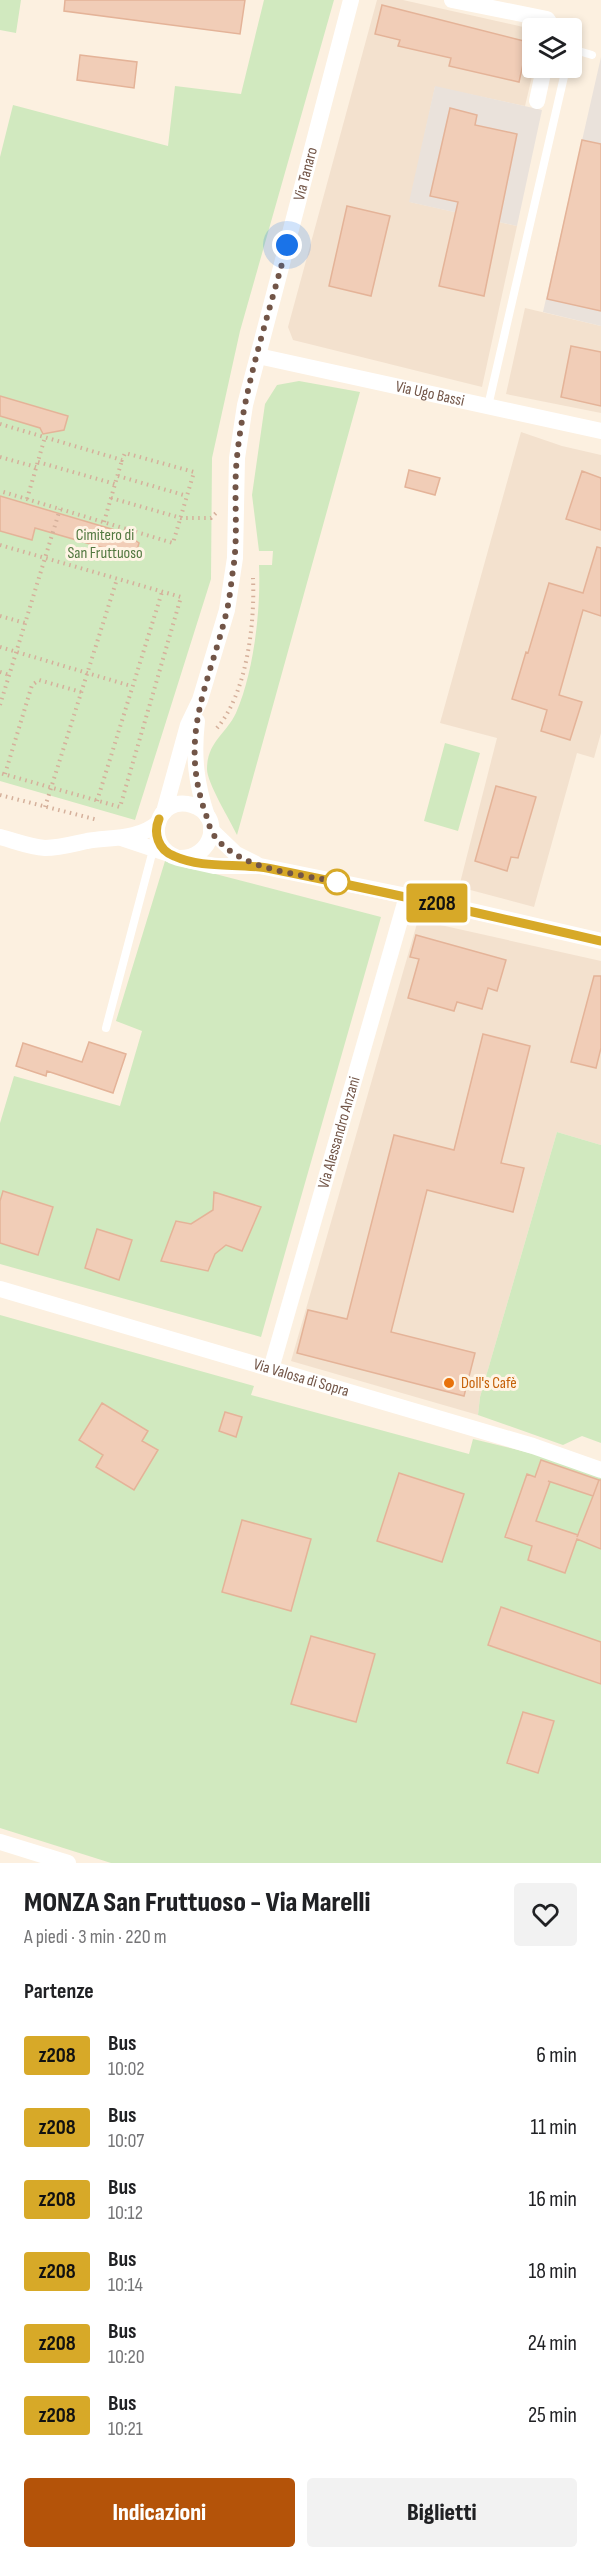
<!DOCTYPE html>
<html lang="it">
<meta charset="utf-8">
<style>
:root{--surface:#fff;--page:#f2f2f2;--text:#202124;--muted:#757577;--accent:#b45309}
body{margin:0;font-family:"Sofia Sans Condensed",sans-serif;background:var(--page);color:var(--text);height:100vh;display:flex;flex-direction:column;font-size:22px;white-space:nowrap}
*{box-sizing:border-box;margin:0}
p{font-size:20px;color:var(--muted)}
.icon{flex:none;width:33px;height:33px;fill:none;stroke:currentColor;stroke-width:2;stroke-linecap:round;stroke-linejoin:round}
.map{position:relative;height:1863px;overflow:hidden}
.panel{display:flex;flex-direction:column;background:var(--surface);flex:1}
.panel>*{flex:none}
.badge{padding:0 12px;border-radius:4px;font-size:21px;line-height:39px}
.controls{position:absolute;left:522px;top:18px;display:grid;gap:12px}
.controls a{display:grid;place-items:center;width:60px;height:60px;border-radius:6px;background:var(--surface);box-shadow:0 3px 9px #0003;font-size:30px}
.you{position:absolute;width:30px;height:30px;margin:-15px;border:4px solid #fff;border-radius:50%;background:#1a73e8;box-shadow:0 0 0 9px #1a73e833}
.map>.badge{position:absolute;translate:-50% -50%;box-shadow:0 0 0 3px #fff}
h2{padding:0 24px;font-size:22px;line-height:54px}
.round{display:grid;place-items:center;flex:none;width:63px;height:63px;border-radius:6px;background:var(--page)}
.overview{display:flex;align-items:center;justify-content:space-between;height:102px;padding:0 24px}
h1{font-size:28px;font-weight:800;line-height:45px}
.primary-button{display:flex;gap:12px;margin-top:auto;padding:12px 24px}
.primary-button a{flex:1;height:69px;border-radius:6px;background:var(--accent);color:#fff;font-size:24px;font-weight:800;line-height:69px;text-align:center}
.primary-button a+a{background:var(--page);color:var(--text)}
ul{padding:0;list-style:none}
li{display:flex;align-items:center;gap:18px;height:72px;padding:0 24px}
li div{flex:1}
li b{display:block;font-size:22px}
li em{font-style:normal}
li .badge{min-width:66px;font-weight:700;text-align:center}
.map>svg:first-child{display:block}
.residential{fill:#f3e1ce}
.industrial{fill:#eae2db}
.green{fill:#d1e9bf}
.building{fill:#f1cdb7;stroke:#e4b398;stroke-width:1.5;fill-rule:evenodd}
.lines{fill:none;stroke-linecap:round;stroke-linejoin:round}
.path{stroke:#d5b09b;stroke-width:4;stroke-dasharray:1.5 4.5;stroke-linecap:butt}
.lane{stroke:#fff;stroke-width:8}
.street{stroke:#fff;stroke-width:16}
.line-casing{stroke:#fff;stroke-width:14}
.line{stroke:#d7a928;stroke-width:9}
.walk{stroke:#725547;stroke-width:6;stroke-dasharray:0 10.8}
.stop-dot{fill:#fff;stroke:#d7a928;stroke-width:3}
.food-dot{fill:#e8710a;stroke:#fff4e5;stroke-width:2}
.labels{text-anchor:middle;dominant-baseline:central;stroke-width:6;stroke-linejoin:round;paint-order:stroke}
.street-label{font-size:16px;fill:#725547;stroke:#fff4e5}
.park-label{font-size:16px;fill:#527840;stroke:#fff4e5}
.food-label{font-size:16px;fill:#c56008;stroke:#fff4e5;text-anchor:start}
</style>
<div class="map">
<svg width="601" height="1863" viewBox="0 0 601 1863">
<rect width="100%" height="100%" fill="#fcf0e0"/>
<path class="residential" d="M 377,0 L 403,0 L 532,29 L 534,68 L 525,106 L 435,87 L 410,202 L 517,226 L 482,387 L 293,340 L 288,327 Z
M 525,308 L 601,326 L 601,413 L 506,394 Z
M 521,432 L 562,446 L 601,455 L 601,733 L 594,758 L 577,753 L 534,907 L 459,887 L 497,738 L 440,723 Z
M 418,920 L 601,961 L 601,1145 L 557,1132 L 480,1397 L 478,1415 L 291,1361 Z"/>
<path class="industrial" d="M 601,57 L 601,326 L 543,312 Z
M 435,86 L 542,110 L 517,226 L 409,202 Z"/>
<path class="green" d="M 0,0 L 21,0 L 16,33 L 0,30 Z
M 264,0 L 334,0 L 240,331 L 212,458 L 211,579 L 135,820 L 0,781 L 0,157 L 13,105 L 168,146 L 175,86 L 241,94 Z
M 299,381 L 360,392 L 237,835 C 230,820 207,783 207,769 C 207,742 226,734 236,713 C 254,672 261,609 259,565 L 272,565 L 273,551 L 259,551 L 252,495 L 265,404 L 277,385 Z
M 445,743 L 480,753 L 458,831 L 424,821 Z
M 165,861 L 381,917 L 261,1337 L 0,1264 L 0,1123 L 14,1076 L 120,1106 L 142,1031 L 116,1021 Z
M 557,1132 L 601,1145 L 601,1443 L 582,1436 L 563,1445 L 478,1415 L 480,1397 Z
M 0,1315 L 254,1386 L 251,1395 L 469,1454 L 473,1439 L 542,1456 L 601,1477 L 601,1863 L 111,1863 L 0,1828 Z"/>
<path class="building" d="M 65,0 L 245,0 L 240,34 L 64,11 Z
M 382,5 L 528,42 L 519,82 L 449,66 L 451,58 L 398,46 L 400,40 L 375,34 Z
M 80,55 L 137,62 L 134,88 L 77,80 Z
M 450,108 L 477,115 L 475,125 L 517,134 L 484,296 L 439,286 L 458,202 L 430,196 Z
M 582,140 L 601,144 L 601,311 L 547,299 Z
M 347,206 L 390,216 L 371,296 L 329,286 Z
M 571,346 L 601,352 L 601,406 L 561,397 Z
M 0,396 L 68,416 L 64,430 L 43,434 L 40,428 L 0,416 Z
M 409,470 L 440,478 L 435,495 L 405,487 Z
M 582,471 L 601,478 L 601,530 L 566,519 Z
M 0,496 L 125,533 L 139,543 L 135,557 L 35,528 L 32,540 L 0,531 Z
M 597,547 L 601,548 L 601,616 L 583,610 L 559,695 L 582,702 L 570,740 L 541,731 L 547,710 L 512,699 L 526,652 L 528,653 L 549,583 L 583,593 Z
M 496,786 L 536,797 L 518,858 L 511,857 L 507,871 L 475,861 Z
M 416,935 L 506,960 L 497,991 L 488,988 L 482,1009 L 457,1002 L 454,1011 L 408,998 L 419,959 L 410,957 Z
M 594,976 L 601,976 L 601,1048 L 596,1068 L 571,1062 Z
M 483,1034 L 530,1046 L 501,1163 L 524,1168 L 513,1212 L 427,1190 L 391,1332 L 475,1353 L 464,1396 L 297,1353 L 308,1310 L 347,1319 L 394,1135 L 454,1150 Z
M 89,1042 L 126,1054 L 113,1093 L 47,1071 L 46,1076 L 16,1066 L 23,1043 L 82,1062 Z
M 3,1191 L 53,1207 L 38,1255 L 0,1243 L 0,1201 Z
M 214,1192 L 261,1207 L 242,1251 L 226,1245 L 215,1254 L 208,1271 L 161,1261 L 176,1221 L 191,1224 L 213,1210 Z
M 97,1229 L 132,1240 L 119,1280 L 85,1268 Z
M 102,1403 L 148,1431 L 142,1441 L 158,1450 L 134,1490 L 96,1467 L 103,1455 L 79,1440 Z
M 225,1412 L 242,1417 L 236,1437 L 219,1431 Z
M 541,1460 L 599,1480 L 593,1496 L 599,1480 L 601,1480 L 601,1549 L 577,1539 L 565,1573 L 528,1560 L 532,1546 L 505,1537 L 527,1474 L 535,1477 ZM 548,1481 L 593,1496 L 577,1537 L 578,1535 L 536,1521 L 550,1482 Z
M 399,1473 L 464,1494 L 442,1562 L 377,1541 Z
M 242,1520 L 311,1539 L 291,1611 L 222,1592 Z
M 501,1607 L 601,1642 L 601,1684 L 488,1645 Z
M 311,1636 L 375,1654 L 356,1722 L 291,1704 Z
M 523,1712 L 554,1721 L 538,1773 L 507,1763 Z"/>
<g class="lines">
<path class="path" d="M 0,424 L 122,460 L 125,453 L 194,472 L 173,543 L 0,491
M 0,457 L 36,467
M 38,462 L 115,484
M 118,476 L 187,496
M 111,498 L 181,518 L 211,518 L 217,512
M 27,499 L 45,437
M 104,522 L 122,460
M 0,545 L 181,597 L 120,807 L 0,773
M 0,616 L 25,623
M 0,647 L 131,686
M 0,672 L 9,675
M 0,705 L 60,509
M 217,728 C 247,693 255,623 253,578
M 5,774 L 32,685 L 39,680 L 81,692
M 0,795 L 98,820
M 97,801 L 162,592
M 45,807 L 117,579"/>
<path class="lane" d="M 572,49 L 592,55
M 488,406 L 566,68
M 106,1028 L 153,850"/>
<g class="street">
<path d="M 452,0 L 547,19 L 553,28"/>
<path d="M 537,101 L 544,68"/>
<path id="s1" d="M 258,356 L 601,431"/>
<path d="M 197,721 C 193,756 196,783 207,816"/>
<path id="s2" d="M 164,812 L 188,725 L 200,700 L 227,610 L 235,558 L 237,458 L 245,405 L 351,0"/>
<path d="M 211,830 L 236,854 L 256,864"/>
<path d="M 0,837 C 15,841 30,847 45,848 C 59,848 73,844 87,841 C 110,837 138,840 158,823"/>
<path d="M 121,838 L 169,854"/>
<path d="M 178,858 C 213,860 225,815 192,805 C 157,794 141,846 178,858 L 214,866 L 260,866 L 407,896 L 601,941"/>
<path id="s3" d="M 0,1289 L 533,1446 L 601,1470"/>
<path id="s4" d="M 271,1369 L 407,896"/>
<path d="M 0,1842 L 68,1863"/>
</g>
</g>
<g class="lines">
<g class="line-casing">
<path id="line" d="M 159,819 C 153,833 158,850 174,856 C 205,870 240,862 272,869 C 382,891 492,916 601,941"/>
</g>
<use href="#line" class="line"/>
<path class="walk" d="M 287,245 C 269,314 244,386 237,457 C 233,494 239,533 233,570 C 231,583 230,597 227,610 C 210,682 179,732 204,809 C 207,816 209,828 213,834 C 239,871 297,873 337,882"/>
</g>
<circle class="stop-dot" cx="337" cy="882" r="12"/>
<circle class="food-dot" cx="449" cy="1383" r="6"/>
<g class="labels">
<g class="street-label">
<text stroke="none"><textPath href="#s2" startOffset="657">Via Tanaro</textPath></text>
<text stroke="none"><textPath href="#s1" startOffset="176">Via Ugo Bassi</textPath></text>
<text stroke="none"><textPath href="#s4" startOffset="246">Via Alessandro Anzani</textPath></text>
<text stroke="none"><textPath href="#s3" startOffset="314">Via Valosa di Sopra</textPath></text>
</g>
<g class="park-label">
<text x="105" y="535">Cimitero di<tspan x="105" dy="18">San Fruttuoso</tspan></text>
</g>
<g class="food-label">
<text x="461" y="1383">Doll's Cafè</text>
</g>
</g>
</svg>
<div class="controls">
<a><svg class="icon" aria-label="layers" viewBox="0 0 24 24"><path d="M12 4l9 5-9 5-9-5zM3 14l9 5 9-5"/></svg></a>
</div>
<div class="you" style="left:287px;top:245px"></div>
<b class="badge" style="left:437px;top:903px;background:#d7a928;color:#111">z208</b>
</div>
<section class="panel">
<div class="overview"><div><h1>MONZA San Fruttuoso - Via Marelli</h1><p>A piedi · 3 min · 220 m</p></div><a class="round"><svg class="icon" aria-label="heart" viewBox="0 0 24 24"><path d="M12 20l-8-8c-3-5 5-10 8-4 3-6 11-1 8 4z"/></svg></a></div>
<h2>Partenze</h2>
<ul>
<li><span class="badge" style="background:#d7a928;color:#111">z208</span><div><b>Bus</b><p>10:02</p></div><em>6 min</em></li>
<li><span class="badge" style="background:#d7a928;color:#111">z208</span><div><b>Bus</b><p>10:07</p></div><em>11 min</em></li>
<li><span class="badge" style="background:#d7a928;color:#111">z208</span><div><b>Bus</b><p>10:12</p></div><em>16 min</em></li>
<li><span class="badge" style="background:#d7a928;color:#111">z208</span><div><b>Bus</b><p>10:14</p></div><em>18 min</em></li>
<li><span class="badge" style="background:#d7a928;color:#111">z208</span><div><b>Bus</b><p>10:20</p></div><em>24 min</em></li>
<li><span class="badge" style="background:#d7a928;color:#111">z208</span><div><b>Bus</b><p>10:21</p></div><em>25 min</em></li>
</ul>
<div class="primary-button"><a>Indicazioni</a><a>Biglietti</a></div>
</section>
